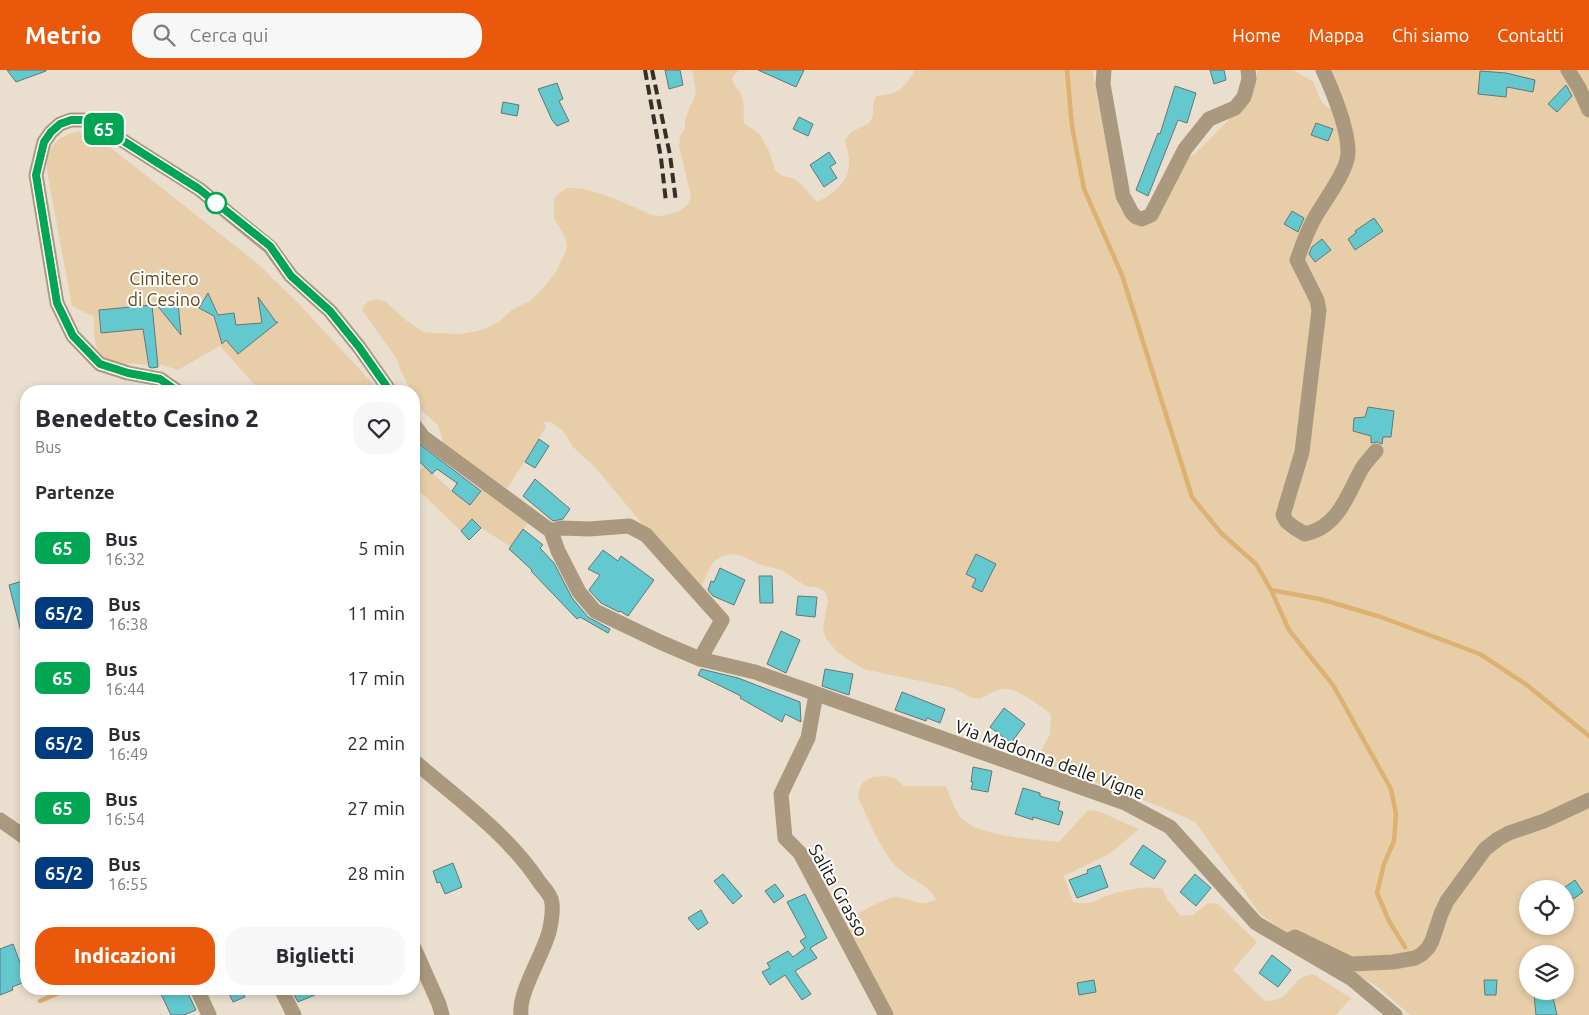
<!DOCTYPE html>
<html lang="it">
<style>
:root{--surface:#fff;--page:#f7f7f7;--text:#2b2b33;--muted:#7c7c81;--accent:#ea580c}
body{margin:0;font-family:Ubuntu,sans-serif;background:var(--page);color:var(--text);height:100vh;display:flex;flex-direction:column;font-size:19px;white-space:nowrap}
*{box-sizing:border-box;margin:0}
p{font-size:16px;color:var(--muted)}
.icon{flex:none;width:28px;height:28px;fill:none;stroke:currentColor;stroke-width:2;stroke-linecap:round;stroke-linejoin:round}
.map{position:relative;flex:1;overflow:hidden}
.details{position:absolute;left:20px;top:315px;width:400px;height:610px;display:flex;flex-direction:column;background:var(--surface);border-radius:20px;box-shadow:0 2px 8px #0003}
.details>*{flex:none}
.badge{padding:0 10px;border-radius:8px;font-size:18px;line-height:32px}
.buttons{position:absolute;left:1519px;top:810px;display:grid;gap:10px}
.buttons a{display:grid;place-items:center;width:55px;height:55px;border-radius:50%;background:var(--surface);box-shadow:0 2px 8px #0003;font-size:25px}
.map>.badge{position:absolute;translate:-50% -50%;box-shadow:0 0 0 2px #fff}
h2{padding:0 15px;font-size:19px;line-height:45px}
.round{display:grid;place-items:center;flex:none;width:52px;height:52px;border-radius:20px;background:var(--page)}
.headline{display:flex;align-items:center;justify-content:space-between;height:85px;padding:0 15px}
h1{font-size:24px;font-weight:800;line-height:38px}
.button{display:flex;gap:10px;margin-top:auto;padding:10px 15px}
.button a{flex:1;height:58px;border-radius:20px;background:var(--accent);color:#fff;font-size:20px;font-weight:800;line-height:58px;text-align:center}
.button a+a{background:var(--page);color:var(--text)}
ul{padding:0;list-style:none}
li{display:flex;align-items:center;gap:15px;height:65px;padding:0 15px}
li div{flex:1}
li b{display:block;font-size:19px}
li em{font-style:normal}
li .badge{min-width:55px;font-weight:700;text-align:center}
header{display:flex;align-items:center;gap:30px;box-sizing:border-box;height:70px;padding:0 25px;background:var(--accent);color:#fff}
header strong{font-size:24px}
nav{display:flex;gap:28px;margin-inline-start:auto;font-size:18px}
.search{width:350px;height:45px;background:var(--page);display:flex;align-items:center;gap:12px;box-sizing:border-box;padding:0 18px;border-radius:20px;color:var(--muted);font-size:19px}
.map>svg:first-child{display:block}
.green{fill:#e8cea8;fill-rule:evenodd}
.lines{fill:none;stroke-linecap:round;stroke-linejoin:round}
.stream{stroke:#dcb171;stroke-width:4.5}
.building{fill:#63c9cf;stroke:#637778}
.minor{stroke:#ab997f;stroke-width:15}
.tertiary{stroke:#ab997f;stroke-width:15}
.rail{stroke:#343028;stroke-width:4;stroke-dasharray:10 5;stroke-linecap:butt}
.line-casing{stroke:#fff;stroke-width:11}
.line{stroke:#00a651;stroke-width:8}
.stop-dot{fill:#fff;stroke:#00a651;stroke-width:2.5}
.labels{text-anchor:middle;dominant-baseline:central;stroke-width:4;stroke-linejoin:round;paint-order:stroke}
.park-label{font-size:18px;fill:#674a19;stroke:#fff}
.street-label{font-size:18px;fill:#191610;stroke:#fff}
</style>
<header>
<strong>Metrio</strong>
<div class="search"><svg class="icon" aria-label="search" viewBox="0 0 24 24"><circle cx="10" cy="10" r="6"/><path d="M15 15l6 6"/></svg>Cerca qui</div>
<nav><a>Home</a><a>Mappa</a><a>Chi siamo</a><a>Contatti</a></nav>
</header>
<div class="map">
<svg width="1589" height="945" viewBox="0 0 1589 945">
<rect width="100%" height="100%" fill="#eadfcf"/>
<path class="green" d="M 692,0 L 739,0 L 732,8 C 735,20 739,18 742,27 C 745,35 743,44 744,53 L 760,64 L 769,81 L 775,100 L 783,106 L 792,108 L 800,113 L 817,132 C 833,124 851,111 849,90 C 849,84 846,77 845,70 L 851,62 L 869,53 L 873,46 L 873,36 L 876,26 C 901,23 901,21 915,0 L 1092,0 L 1117,130 L 1121,140 L 1137,151 L 1188,88 L 1196,83 L 1251,27 L 1258,0 L 1293,0 L 1314,12 C 1320,33 1323,36 1342,45 L 1321,0 L 1589,0 L 1589,945 L 1410,945 L 1378,917 L 1282,860 L 1260,844 L 1196,753 L 1187,748 L 1161,737 L 1052,696 L 1044,690 L 1041,681 L 1050,664 L 1051,644 C 1041,637 1018,619 1006,619 C 996,619 988,625 979,629 L 970,627 L 953,618 L 863,599 L 837,582 L 825,567 L 823,557 L 828,531 L 825,521 L 816,517 L 806,516 L 781,500 L 761,495 L 742,486 L 733,484 L 723,486 L 714,491 L 709,500 L 701,518 L 654,468 L 594,396 L 573,377 L 563,361 L 551,352 L 544,352 L 546,357 L 507,419 L 444,376 L 438,355 L 423,342 L 414,326 L 414,321 L 411,321 L 400,299 L 397,289 L 362,240 L 367,232 L 376,229 L 386,232 L 407,251 L 424,262 L 433,263 L 462,264 L 481,260 L 499,252 L 513,239 L 530,231 L 544,217 L 556,202 L 564,185 L 567,176 L 565,167 L 554,148 L 554,128 C 559,123 563,119 570,118 C 594,117 631,136 652,145 L 661,146 L 680,141 L 688,134 L 691,126 L 679,76 L 680,66 L 685,58 L 685,49 L 696,23 ZM 1528,819 L 1565,819 L 1565,856 L 1528,856 ZM 1528,884 L 1565,884 L 1565,921 L 1528,921 Z
M 76,62 L 87,62 L 97,67 L 257,193 L 298,233 L 380,321 L 260,321 L 220,276 L 178,300 L 162,295 L 115,293 L 104,288 L 97,278 L 94,265 L 94,247 L 72,236 L 47,101 C 46,79 54,68 76,62 Z
M 425,396 L 452,421 L 470,435 L 484,416 L 531,449 L 511,477 L 481,458 L 472,449 L 461,461 L 414,416 L 414,403 L 416,405 Z
M 885,706 L 895,708 L 904,716 L 946,716 C 950,726 954,737 959,745 C 974,767 1034,769 1059,772 L 1088,740 L 1098,741 L 1139,759 L 1111,783 L 1064,806 L 1073,832 C 1095,836 1093,829 1112,824 C 1127,820 1148,815 1163,819 L 1167,829 L 1181,846 L 1193,845 L 1208,833 L 1218,834 L 1257,872 L 1233,900 L 1265,931 C 1289,931 1286,919 1301,908 C 1304,906 1309,905 1313,904 L 1351,928 L 1336,945 L 894,945 L 838,855 C 847,849 885,828 894,827 C 911,827 917,838 936,830 C 928,812 906,809 893,793 C 878,774 869,750 858,728 L 859,720 L 863,712 L 873,707 Z"/>
<g class="lines">
<path class="stream" d="M 1067,0 L 1072,56 L 1084,119 L 1122,205 L 1192,427 L 1221,463 L 1256,494 L 1271,520 L 1289,560 L 1333,615 L 1391,719 L 1396,744 L 1394,771 L 1384,794 L 1377,823 L 1389,851 L 1405,877
M 1271,520 L 1320,529 L 1381,547 L 1480,584 L 1527,615 L 1589,666
M 40,931 L 68,919"/>
</g>
<path class="building" d="M 7,0 L 46,0 L 46,1 L 16,12 Z
M 665,0 L 680,0 L 683,15 L 669,19 Z
M 758,0 L 804,0 L 796,17 Z
M 1210,0 L 1224,0 L 1226,10 L 1214,14 Z
M 1480,1 L 1506,3 L 1535,10 L 1533,22 L 1507,17 L 1506,27 L 1478,24 Z
M 557,13 L 563,29 L 559,31 L 569,51 L 557,56 L 552,50 L 538,19 Z
M 1566,15 L 1572,26 L 1557,42 L 1548,34 Z
M 1175,16 L 1196,23 L 1187,53 L 1178,50 L 1148,126 L 1136,120 L 1158,63 L 1160,64 Z
M 503,32 L 519,35 L 517,46 L 501,43 Z
M 799,47 L 813,54 L 808,66 L 793,59 Z
M 1316,53 L 1333,59 L 1328,71 L 1311,65 Z
M 829,82 L 836,93 L 830,97 L 837,108 L 824,117 L 810,95 Z
M 1292,141 L 1304,148 L 1298,162 L 1284,154 Z
M 1374,148 L 1383,161 L 1355,180 L 1348,169 L 1356,163 L 1355,161 Z
M 1322,169 L 1331,180 L 1315,192 L 1309,184 L 1312,177 Z
M 208,223 L 218,245 L 234,243 L 236,255 L 262,253 L 258,227 L 276,252 L 278,252 L 238,284 L 226,270 L 222,274 L 214,246 L 199,238 Z
M 178,232 L 181,265 L 156,234 Z
M 152,235 L 158,297 L 152,298 L 149,297 L 143,259 L 101,263 L 99,240 Z
M 1368,337 L 1394,341 L 1391,367 L 1383,367 L 1382,374 L 1377,372 L 1371,373 L 1371,366 L 1353,361 L 1354,348 L 1365,347 Z
M 539,369 L 549,376 L 535,398 L 525,392 Z
M 414,370 L 481,421 L 470,435 L 452,421 L 458,412 L 457,413 L 437,399 L 432,404 L 420,392 L 414,397 Z
M 535,409 L 570,439 L 563,449 L 553,451 L 523,426 Z
M 472,449 L 481,458 L 469,470 L 461,461 Z
M 523,459 L 543,475 L 540,478 L 554,493 L 572,528 L 588,547 L 610,559 L 608,563 L 580,547 L 577,549 L 531,501 L 532,500 L 509,479 Z
M 603,480 L 618,491 L 621,486 L 654,510 L 628,546 L 620,541 L 619,542 L 601,533 L 589,520 L 600,505 L 588,499 Z
M 976,484 L 996,494 L 982,522 L 972,517 L 976,509 L 966,504 Z
M 720,498 L 745,510 L 734,535 L 713,526 L 708,520 L 711,511 L 714,512 Z
M 759,506 L 772,506 L 773,533 L 760,533 Z
M 26,510 L 26,566 L 22,566 L 9,515 Z
M 798,526 L 817,527 L 815,547 L 796,545 Z
M 781,561 L 800,570 L 786,603 L 767,594 Z
M 701,599 L 738,608 L 800,632 L 801,652 L 785,644 L 782,652 L 740,628 L 741,626 L 698,605 Z
M 825,599 L 853,604 L 849,625 L 822,616 Z
M 902,622 L 945,639 L 940,653 L 927,648 L 926,651 L 895,640 Z
M 1004,638 L 1025,654 L 1011,673 L 990,657 Z
M 973,697 L 992,701 L 988,722 L 971,719 L 973,712 L 971,712 Z
M 1023,718 L 1040,723 L 1040,726 L 1060,732 L 1058,740 L 1063,742 L 1059,755 L 1033,747 L 1033,750 L 1015,744 Z
M 1143,775 L 1166,791 L 1154,809 L 1130,794 Z
M 453,793 L 462,817 L 445,824 L 440,812 L 437,813 L 433,801 Z
M 1100,795 L 1108,817 L 1077,828 L 1069,810 L 1088,803 L 1087,800 Z
M 723,804 L 742,826 L 733,834 L 714,811 Z
M 1195,804 L 1211,818 L 1196,836 L 1180,822 Z
M 1575,810 L 1583,822 L 1573,829 L 1565,817 Z
M 775,814 L 784,826 L 774,833 L 765,821 Z
M 805,824 L 827,868 L 810,878 L 817,888 L 795,901 L 811,924 L 802,930 L 785,905 L 770,915 L 762,902 L 770,898 L 767,893 L 788,881 L 793,887 L 805,878 L 800,871 L 806,867 L 787,832 Z
M 701,840 L 708,853 L 698,860 L 688,848 Z
M 13,874 L 22,898 L 20,899 L 25,912 L 12,917 L 13,920 L 0,925 L 0,879 Z
M 1272,885 L 1291,900 L 1278,917 L 1259,903 Z
M 1094,910 L 1096,922 L 1079,925 L 1077,913 Z
M 1484,910 L 1497,910 L 1496,925 L 1485,925 Z
M 167,919 L 186,919 L 196,940 L 184,945 L 171,945 L 160,922 Z
M 227,919 L 241,919 L 245,927 L 233,932 Z
M 291,919 L 329,919 L 298,932 Z
M 1552,923 L 1557,945 L 1536,945 L 1534,924 Z"/>
<g class="lines">
<path class="minor" d="M 1104,0 L 1103,14 L 1123,126 L 1132,143 L 1136,147 L 1142,149 L 1151,145 L 1185,79 L 1209,49 L 1235,38 L 1244,27 L 1249,9 L 1248,0
M 1323,0 C 1333,22 1349,59 1348,84 C 1347,102 1322,134 1313,151 C 1306,164 1302,176 1297,190 L 1317,230 L 1319,240 L 1302,382 L 1283,445 L 1287,452 L 1295,458 L 1305,464 C 1338,457 1347,426 1361,400 C 1365,393 1371,387 1376,381
M 1568,0 L 1579,18 L 1589,40
M 551,461 L 561,458 L 589,459 L 629,456 L 646,465 L 722,550 L 700,589
M 816,624 L 808,668 L 781,724 L 785,768 L 800,783 L 886,945
M 1287,871 L 1295,867 L 1351,894 L 1393,892 L 1415,888 L 1422,884 L 1428,878 L 1432,871 L 1441,844 L 1447,831 L 1485,779 L 1498,769 L 1509,763 L 1544,751 L 1589,730"/>
<path class="tertiary" d="M 177,321 L 160,309 L 128,303 L 100,294 L 73,266 L 57,233 L 36,105 L 44,72 L 51,62 L 60,54 L 71,50 L 83,50 L 95,53 L 199,119 L 270,177 L 291,206 L 330,241 L 359,277 L 390,321
M 414,355 L 423,367 L 551,461 L 558,481 L 579,522 L 595,541 L 660,572 L 700,589 L 755,602 L 1125,733 L 1170,757 L 1256,853 L 1352,909 L 1395,945
M 414,691 C 458,729 508,764 540,813 C 544,818 549,823 551,829 C 554,837 551,854 549,862 C 543,885 518,923 521,945
M 0,750 L 26,768
M 414,878 L 439,934 L 442,945
M 197,919 L 209,945
M 281,919 L 294,945"/>
<path class="rail" d="M 645,0 L 661,88 L 666,132
M 652,0 L 670,85 L 676,132"/>
</g>
<g class="lines">
<g class="line-casing">
<path id="line" d="M 177,321 L 160,309 L 128,303 L 100,294 L 73,266 L 57,233 L 36,105 L 44,72 L 51,62 L 60,54 L 71,50 L 83,50 L 95,53 L 199,119 L 270,176 L 291,206 L 330,241 L 359,277 L 390,321"/>
</g>
<use href="#line" class="line"/>
</g>
<circle class="stop-dot" cx="216" cy="133" r="10"/>
<g class="labels">
<g class="park-label">
<text x="164" y="208">Cimitero<tspan x="164" dy="21">di Cesino</tspan></text>
</g>
<g class="street-label">
<text transform="translate(1050 689) rotate(20)">Via Madonna delle Vigne</text>
<text transform="translate(839 820) rotate(61)">Salita Grasso</text>
</g>
</g>
</svg>
<div class="buttons">
<a><svg class="icon" aria-label="locate" viewBox="0 0 24 24"><circle cx="12" cy="12" r="6"/><path d="M12 2v4M12 18v4M2 12h4M18 12h4"/></svg></a>
<a><svg class="icon" aria-label="layers" viewBox="0 0 24 24"><path d="M12 4l9 5-9 5-9-5zM3 14l9 5 9-5"/></svg></a>
</div>
<b class="badge" style="left:104px;top:59px;background:#00a651;color:#fff">65</b>
<section class="details">
<div class="headline"><div><h1>Benedetto Cesino 2</h1><p>Bus</p></div><a class="round"><svg class="icon" aria-label="heart" viewBox="0 0 24 24"><path d="M12 20l-8-8c-3-5 5-10 8-4 3-6 11-1 8 4z"/></svg></a></div>
<h2>Partenze</h2>
<ul>
<li><span class="badge" style="background:#00a651;color:#fff">65</span><div><b>Bus</b><p>16:32</p></div><em>5 min</em></li>
<li><span class="badge" style="background:#003b80;color:#fff">65/2</span><div><b>Bus</b><p>16:38</p></div><em>11 min</em></li>
<li><span class="badge" style="background:#00a651;color:#fff">65</span><div><b>Bus</b><p>16:44</p></div><em>17 min</em></li>
<li><span class="badge" style="background:#003b80;color:#fff">65/2</span><div><b>Bus</b><p>16:49</p></div><em>22 min</em></li>
<li><span class="badge" style="background:#00a651;color:#fff">65</span><div><b>Bus</b><p>16:54</p></div><em>27 min</em></li>
<li><span class="badge" style="background:#003b80;color:#fff">65/2</span><div><b>Bus</b><p>16:55</p></div><em>28 min</em></li>
</ul>
<div class="button"><a>Indicazioni</a><a>Biglietti</a></div>
</section>
</div>
